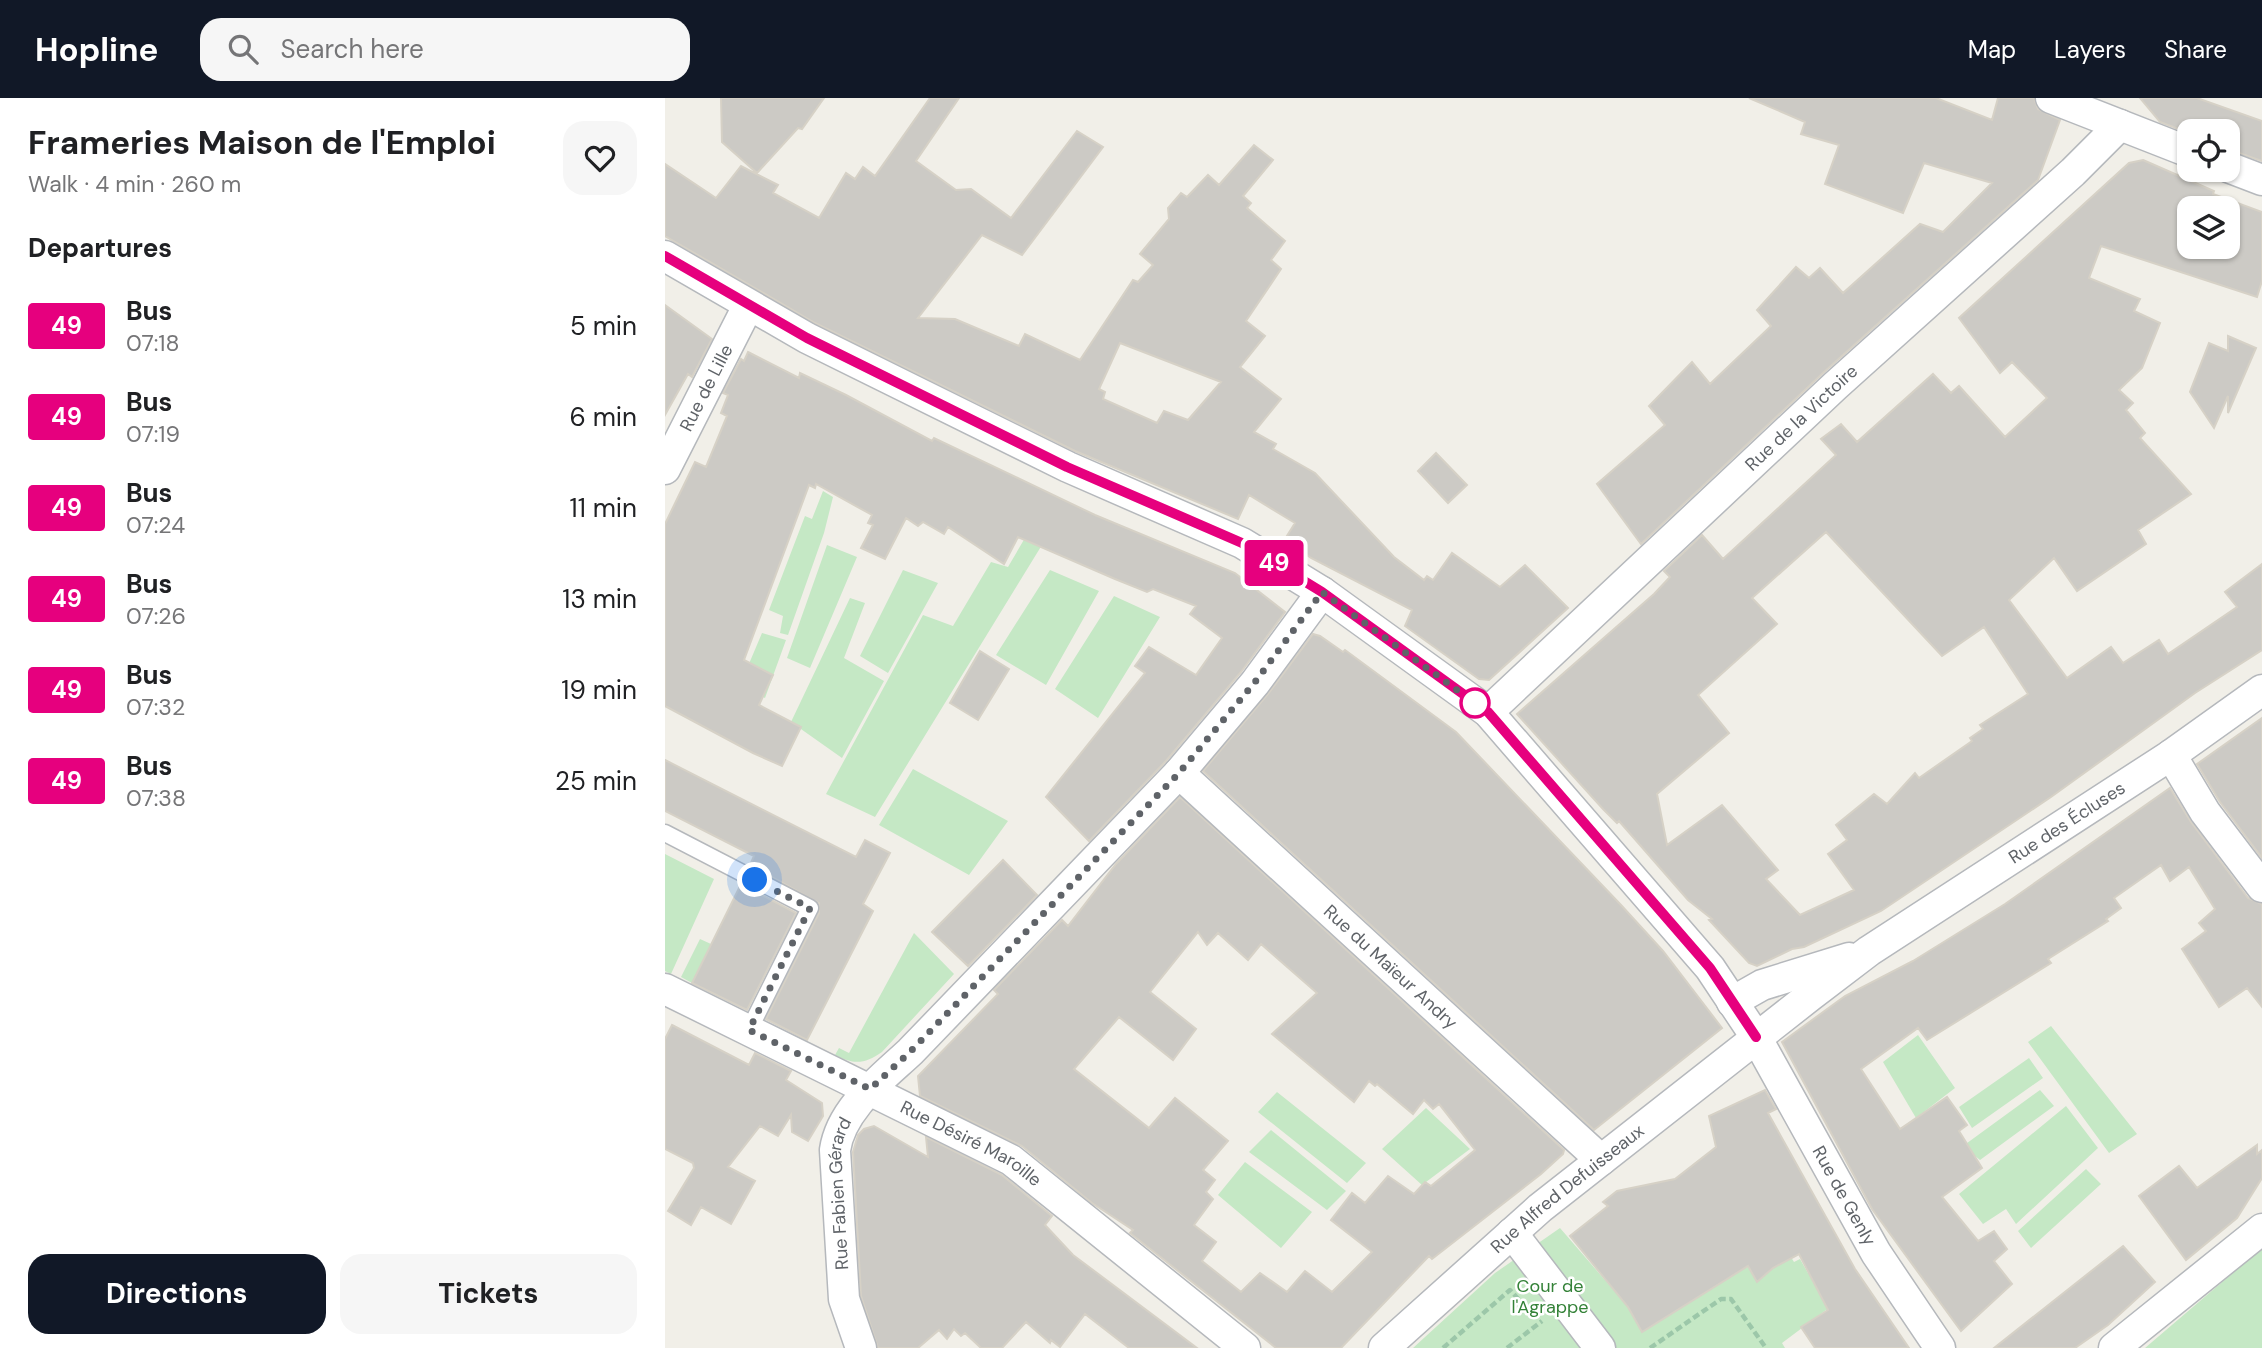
<!DOCTYPE html>
<meta charset="utf-8">
<style>
:root{--surface:#fff;--page:#f6f6f6;--text:#202124;--muted:#757577;--accent:#111827}
body{margin:0;font-family:"DM Sans",sans-serif;background:var(--page);color:var(--text);height:100vh;display:flex;flex-direction:column;font-size:26px;white-space:nowrap}
*{box-sizing:border-box;margin:0}
p{font-size:23px;color:var(--muted)}
.icon{flex:none;width:38px;height:38px;fill:none;stroke:currentColor;stroke-width:2;stroke-linecap:round;stroke-linejoin:round}
.map{position:relative;flex:1;overflow:hidden}
.details{display:flex;flex-direction:column;background:var(--surface);width:665px}
.details>*{flex:none}
.badge{padding:0 14px;border-radius:5px;font-size:24px;line-height:46px}
.controls{position:absolute;left:1512px;top:21px;display:grid;gap:14px}
.controls a{display:grid;place-items:center;width:63px;height:63px;border-radius:14px;background:var(--surface);box-shadow:0 2px 5px #0004;font-size:35px}
.you{position:absolute;width:35px;height:35px;margin:-18px;border:5px solid #fff;border-radius:50%;background:#1a73e8;box-shadow:0 0 0 10px #1a73e833}
.map>.badge{position:absolute;translate:-50% -50%;box-shadow:0 0 0 4px #fff}
h2{padding:0 28px;font-size:26px;line-height:63px}
.round{display:grid;place-items:center;flex:none;width:74px;height:74px;border-radius:21px;background:var(--page)}
.headline{display:flex;align-items:center;justify-content:space-between;height:119px;padding:0 28px}
h1{font-size:33px;font-weight:700;line-height:52px}
.cta{display:flex;gap:14px;margin-top:auto;padding:14px 28px}
.cta a{flex:1;height:80px;border-radius:21px;background:var(--accent);color:#fff;font-size:28px;font-weight:700;line-height:80px;text-align:center}
.cta a+a{background:var(--page);color:var(--text)}
ul{padding:0;list-style:none}
li{display:flex;align-items:center;gap:21px;height:91px;padding:0 28px}
li div{flex:1}
li b{display:block;font-size:26px}
li em{font-style:normal}
li .badge{min-width:77px;font-weight:700;text-align:center}
header{display:flex;align-items:center;gap:42px;box-sizing:border-box;height:98px;padding:0 35px;background:var(--accent);color:#fff}
header strong{font-size:33px}
nav{display:flex;gap:38px;margin-inline-start:auto;font-size:24px}
.search{width:490px;height:63px;background:var(--page);display:flex;align-items:center;gap:18px;box-sizing:border-box;padding:0 24px;border-radius:21px;color:var(--muted);font-size:26px}
main{display:flex;flex:1;min-height:0}
.map>svg:first-child{display:block}
.green{fill:#c5e8c5}
.building{fill:#cccac5;stroke:#d6d1c6;stroke-width:2;fill-rule:evenodd}
.lines{fill:none;stroke-linecap:round;stroke-linejoin:round}
.service-casing{stroke:#b5b8bc;stroke-width:19}
.minor-casing{stroke:#b5b8bc;stroke-width:33}
.path{stroke:#9cc7a9;stroke-width:4.5;stroke-dasharray:7 3.5;stroke-linecap:butt}
.service{stroke:#fff;stroke-width:16}
.minor{stroke:#fff;stroke-width:30}
.line-casing{stroke:#fff;stroke-width:16}
.line{stroke:#e6007e;stroke-width:10}
.walk{stroke:#5f6368;stroke-width:7;stroke-dasharray:0 12.6}
.stop-dot{fill:#fff;stroke:#e6007e;stroke-width:3.5}
.labels{text-anchor:middle;dominant-baseline:central;stroke-width:5;stroke-linejoin:round;paint-order:stroke}
.street-label{font-size:18px;fill:#5f6368;stroke:#fff}
.park-label{font-size:18px;fill:#348238;stroke:#fff}
</style>
<header>
<strong>Hopline</strong>
<div class="search"><svg class="icon" aria-label="search" viewBox="0 0 24 24"><circle cx="10" cy="10" r="6"/><path d="M15 15l6 6"/></svg>Search here</div>
<nav><a>Map</a><a>Layers</a><a>Share</a></nav>
</header>
<main>
<section class="details">
<div class="headline"><div><h1>Frameries Maison de l'Emploi</h1><p>Walk · 4 min · 260 m</p></div><a class="round"><svg class="icon" aria-label="heart" viewBox="0 0 24 24"><path d="M12 20l-8-8c-3-5 5-10 8-4 3-6 11-1 8 4z"/></svg></a></div>
<h2>Departures</h2>
<ul>
<li><span class="badge" style="background:#e6007e;color:#fff">49</span><div><b>Bus</b><p>07:18</p></div><em>5 min</em></li>
<li><span class="badge" style="background:#e6007e;color:#fff">49</span><div><b>Bus</b><p>07:19</p></div><em>6 min</em></li>
<li><span class="badge" style="background:#e6007e;color:#fff">49</span><div><b>Bus</b><p>07:24</p></div><em>11 min</em></li>
<li><span class="badge" style="background:#e6007e;color:#fff">49</span><div><b>Bus</b><p>07:26</p></div><em>13 min</em></li>
<li><span class="badge" style="background:#e6007e;color:#fff">49</span><div><b>Bus</b><p>07:32</p></div><em>19 min</em></li>
<li><span class="badge" style="background:#e6007e;color:#fff">49</span><div><b>Bus</b><p>07:38</p></div><em>25 min</em></li>
</ul>
<div class="cta"><a>Directions</a><a>Tickets</a></div>
</section>
<div class="map">
<svg width="1597" height="1250" viewBox="0 0 1597 1250">
<rect width="100%" height="100%" fill="#f1efe8"/>
<path class="green" d="M 158,393 L 168,399 L 159,435 L 123,537 L 115,535 L 118,518 L 104,512 L 140,418 L 147,421 Z
M 377,411 L 396,416 L 210,719 L 161,696 L 258,517 L 288,528 L 326,464 L 343,469 Z
M 162,447 L 192,459 L 145,570 L 122,560 Z
M 238,472 L 273,485 L 223,575 L 195,558 Z
M 385,472 L 434,493 L 381,587 L 331,557 Z
M 449,498 L 495,519 L 433,620 L 390,591 Z
M 185,500 L 200,505 L 179,560 L 219,583 L 177,660 L 126,624 Z
M 97,535 L 121,542 L 100,600 L 75,587 Z
M 248,671 L 343,723 L 304,777 L 214,727 Z
M 0,756 L 49,781 L 6,876 L 0,873 Z
M 249,835 L 289,876 L 217,954 C 200,966 189,967 170,957 L 174,950 L 184,955 Z
M 35,841 L 46,846 L 27,885 L 16,879 Z
M 1386,928 L 1472,1036 L 1444,1055 L 1363,944 Z
M 1253,937 L 1290,990 L 1251,1020 L 1218,964 Z
M 1364,960 L 1378,980 L 1307,1030 L 1294,1009 Z
M 1375,992 L 1389,1008 L 1315,1062 L 1298,1048 Z
M 612,994 L 701,1065 L 682,1085 L 593,1014 Z
M 1401,1008 L 1433,1050 L 1351,1126 L 1341,1111 L 1318,1126 L 1294,1096 Z
M 761,1010 L 805,1051 L 757,1087 L 717,1051 Z
M 606,1032 L 681,1093 L 662,1112 L 584,1054 Z
M 580,1064 L 647,1114 L 616,1150 L 553,1097 Z
M 1421,1071 L 1436,1086 L 1366,1150 L 1353,1133 Z
M 895,1130 L 952,1196 L 1071,1156 L 1081,1170 L 1118,1146 L 1129,1164 L 1135,1161 L 1143,1175 L 1154,1169 L 1178,1203 L 1163,1214 L 1161,1212 L 1117,1245 L 1120,1250 L 748,1250 L 830,1175 Z
M 1597,1150 L 1597,1250 L 1480,1250 Z"/>
<path class="building" d="M 56,0 L 159,0 L 137,31 L 133,30 L 92,75 L 57,44 Z
M 265,0 L 294,0 L 251,63 L 291,92 L 306,91 L 346,120 L 412,33 L 438,49 L 357,157 L 317,137 L 253,220 L 290,221 L 354,248 L 360,236 L 415,262 L 468,182 L 473,184 L 488,167 L 475,156 L 504,121 L 503,110 L 516,95 L 522,99 L 543,77 L 554,87 L 589,47 L 608,62 L 578,98 L 586,105 L 582,110 L 620,143 L 606,162 L 616,171 L 581,223 L 600,238 L 575,269 L 616,301 L 589,334 L 611,346 L 608,351 L 650,375 L 729,459 L 759,482 L 762,478 L 768,482 L 787,455 L 835,489 L 860,467 L 903,510 L 824,582 L 814,581 L 740,528 L 747,512 L 646,460 L 620,441 L 630,425 L 584,397 L 573,421 L 410,353 L 150,225 L 0,138 L 0,66 L 51,100 L 76,68 L 113,87 L 108,95 L 154,120 L 181,75 L 190,81 L 198,69 L 210,78 ZM 455,245 L 556,284 L 523,322 L 499,313 L 492,325 L 438,301 L 440,294 L 434,291 Z
M 1084,0 L 1271,0 L 1327,22 L 1333,0 L 1369,0 L 1373,11 L 1395,22 L 1373,82 L 1158,275 L 976,446 L 932,386 L 1000,327 L 984,308 L 1027,264 L 1045,286 L 1106,228 L 1092,212 L 1131,169 L 1144,180 L 1155,170 L 1178,195 L 1255,126 L 1278,134 L 1327,85 L 1259,65 L 1238,115 L 1160,86 L 1174,47 L 1136,36 L 1140,24 Z
M 1475,0 L 1532,0 L 1597,23 L 1597,63 L 1563,51 L 1563,33 L 1524,35 L 1495,24 Z
M 1478,62 L 1549,93 L 1548,96 L 1597,114 L 1597,183 L 1592,199 L 1436,148 L 1424,180 L 1475,201 L 1469,213 L 1495,225 L 1477,270 L 1454,292 L 1468,305 L 1461,312 L 1480,335 L 1475,340 L 1526,396 L 1473,432 L 1481,446 L 1412,493 L 1389,460 L 1344,502 L 1402,580 L 1446,549 L 1458,565 L 1494,542 L 1503,556 L 1572,509 L 1560,494 L 1597,466 L 1597,552 L 1530,595 L 1386,699 L 1216,813 L 1139,849 L 1127,851 L 1092,868 L 1084,865 L 1044,822 L 1047,821 L 1023,802 L 954,723 L 952,725 L 938,711 L 852,616 L 989,496 L 1005,479 L 999,473 L 1037,437 L 1058,461 L 1171,357 L 1156,341 L 1176,326 L 1192,344 L 1268,276 L 1286,295 L 1294,288 L 1340,339 L 1382,300 L 1347,264 L 1335,275 L 1294,220 L 1464,65 ZM 1524,110 L 1563,110 L 1563,149 L 1524,149 ZM 1161,434 L 1277,558 L 1319,529 L 1363,596 L 1315,627 L 1318,631 L 1305,640 L 1307,643 L 1254,680 L 1250,675 L 1222,706 L 1209,696 L 1171,727 L 1182,742 L 1163,756 L 1189,792 L 1135,817 L 1101,781 L 1113,772 L 1057,707 L 1002,747 L 992,696 L 1064,635 L 1033,597 L 1112,526 L 1087,500 Z
M 0,207 L 47,241 L 27,279 L 23,276 L 0,317 Z
M 1563,238 L 1591,250 L 1563,315 L 1563,298 L 1549,330 L 1525,294 L 1544,245 L 1563,253 Z
M 83,254 L 134,280 L 135,275 L 181,297 L 267,343 L 269,340 L 430,417 L 570,475 L 620,514 L 576,574 L 501,663 L 424,743 L 381,699 L 480,575 L 470,568 L 484,549 L 531,577 L 557,540 L 525,516 L 531,508 L 488,491 L 482,494 L 450,481 L 353,439 L 339,466 L 283,429 L 279,436 L 258,424 L 253,428 L 241,420 L 220,461 L 196,450 L 208,427 L 203,425 L 207,417 L 151,386 L 150,390 L 144,387 L 79,562 L 108,577 L 94,607 L 136,629 L 117,668 L 88,655 L 0,608 L 0,426 L 30,364 L 41,369 L 62,318 L 56,315 L 63,297 L 58,295 L 76,261 L 79,263 Z
M 771,355 L 802,387 L 783,405 L 753,373 Z
M 648,536 L 655,538 L 678,554 L 680,552 L 791,634 L 956,807 L 998,853 L 1057,930 L 929,1032 L 538,673 L 603,596 Z
M 315,553 L 344,571 L 313,622 L 285,605 Z
M 1597,620 L 1597,760 L 1555,704 L 1532,666 Z
M 0,662 L 191,759 L 200,742 L 225,755 L 198,806 L 208,813 L 142,942 L 101,921 L 154,815 L 154,805 L 85,767 L 89,758 L 0,713 Z
M 1505,690 L 1526,724 L 1583,800 L 1597,806 L 1597,909 L 1582,890 L 1554,909 L 1517,851 L 1541,833 L 1534,825 L 1550,811 L 1524,769 L 1505,783 L 1496,767 L 1449,800 L 1456,810 L 1441,821 L 1443,823 L 1383,861 L 1386,865 L 1262,942 L 1253,930 L 1196,971 L 1235,1031 L 1282,999 L 1302,1027 L 1294,1033 L 1317,1070 L 1277,1099 L 1313,1143 L 1329,1133 L 1342,1151 L 1329,1163 L 1347,1186 L 1296,1233 L 1207,1111 L 1117,944 L 1180,898 L 1248,863 L 1340,806 Z
M 515,699 L 899,1052 L 898,1056 L 876,1076 L 767,1161 L 764,1158 L 676,1250 L 611,1250 L 465,1135 L 468,1132 L 427,1105 L 357,1048 L 255,998 L 253,978 L 333,896 L 329,892 L 397,822 L 403,828 L 451,766 ZM 533,834 L 542,847 L 553,835 L 583,862 L 596,846 L 652,895 L 607,936 L 689,1004 L 704,983 L 710,988 L 712,986 L 748,1016 L 759,1002 L 768,1011 L 774,1006 L 810,1052 L 766,1088 L 760,1084 L 749,1096 L 723,1078 L 700,1105 L 687,1095 L 666,1122 L 707,1154 L 667,1194 L 640,1173 L 622,1194 L 595,1175 L 576,1194 L 537,1163 L 551,1144 L 529,1127 L 548,1101 L 541,1094 L 550,1082 L 538,1072 L 563,1043 L 510,1000 L 484,1030 L 409,971 L 454,919 L 508,962 L 531,931 L 485,894 Z
M 338,762 L 372,797 L 303,868 L 267,834 Z
M 76,786 L 131,815 L 82,912 L 27,885 Z
M 7,927 L 84,967 L 90,955 L 126,973 L 121,982 L 157,1005 L 158,1018 L 143,1043 L 127,1034 L 126,1017 L 113,1038 L 95,1028 L 63,1069 L 90,1083 L 66,1126 L 36,1109 L 26,1127 L 3,1113 L 29,1070 L 28,1065 L 0,1051 L 0,941 Z
M 1100,992 L 1111,1011 L 1103,1015 L 1190,1171 L 1244,1250 L 1150,1250 L 1136,1229 L 1163,1212 L 1134,1156 L 1108,1170 L 1092,1184 L 1083,1168 L 977,1234 L 963,1209 L 905,1138 L 943,1108 L 938,1104 L 952,1093 L 1010,1081 L 1051,1049 L 1044,1018 Z
M 209,1028 L 263,1059 L 261,1039 L 337,1077 L 387,1118 L 380,1127 L 408,1157 L 532,1250 L 464,1250 L 420,1216 L 395,1249 L 386,1242 L 385,1245 L 361,1224 L 337,1250 L 316,1250 L 300,1235 L 296,1238 L 289,1231 L 282,1241 L 274,1232 L 253,1250 L 213,1250 L 196,1198 L 188,1054 L 193,1037 L 199,1031 Z
M 1592,1047 L 1592,1056 L 1597,1052 L 1597,1080 L 1572,1120 L 1521,1162 L 1474,1098 L 1514,1068 L 1532,1090 Z
M 1458,1148 L 1490,1184 L 1443,1227 L 1410,1250 L 1329,1250 Z"/>
<g class="lines">
<g class="service-casing">
<path id="service" d="M 0,735 L 145,810 L 84,932"/>
</g>
<g class="minor-casing">
<g id="minor">
<path d="M 1386,0 L 1524,54"/>
<path d="M 1563,69 L 1597,82"/>
<path id="s1" d="M 0,158 L 142,240 L 403,369 L 577,445 L 657,494 L 823,614 L 1045,870 L 1091,939 L 1211,1155 L 1275,1250"/>
<path id="s2" d="M 0,371 L 83,208"/>
<path id="s3" d="M 823,614 L 1170,288 L 1408,74 L 1455,27"/>
<path d="M 1506,657 L 1540,714 L 1597,789"/>
<path id="s4" d="M 514,675 L 936,1062"/>
<path id="s5" d="M 0,891 L 346,1062 L 580,1250"/>
<path d="M 1067,904 L 1097,887 L 1184,860"/>
<path d="M 847,1135 L 935,1250"/>
<path id="s6" d="M 196,1250 L 179,1201 L 170,1052 C 176,1011 216,981 245,954 L 514,675 L 590,585 L 657,494"/>
<path id="s7" d="M 719,1250 L 875,1110 L 1145,898 L 1204,853 L 1506,657 L 1597,592"/>
<path d="M 1449,1250 L 1597,1131"/>
</g>
</g>
<path class="path" d="M 778,1250 L 845,1192 L 867,1216
M 842,1250 L 877,1223
M 985,1250 L 1056,1201 L 1066,1201 L 1101,1250"/>
<use href="#service" class="service"/>
<use href="#minor" class="minor"/>
</g>
<g class="lines">
<g class="line-casing">
<path id="line" d="M 0,158 L 142,240 L 402,369 L 577,445 L 657,494 L 823,614 L 1045,870 L 1091,939"/>
</g>
<use href="#line" class="line"/>
<path class="walk" d="M 90,782 L 145,810 L 84,932 L 205,991 L 245,954 L 514,675 L 590,584 L 657,494 L 810,605"/>
</g>
<circle class="stop-dot" cx="810" cy="605" r="14"/>
<g class="labels">
<g class="street-label">
<text stroke="none"><textPath href="#s2" startOffset="91">Rue de Lille</textPath></text>
<text stroke="none"><textPath href="#s3" startOffset="430">Rue de la Victoire</textPath></text>
<text stroke="none"><textPath href="#s7" startOffset="863">Rue des Écluses</textPath></text>
<text stroke="none"><textPath href="#s4" startOffset="287">Rue du Maïeur Andry</textPath></text>
<text stroke="none"><textPath href="#s5" startOffset="343">Rue Désiré Maroille</textPath></text>
<text stroke="none"><textPath href="#s7" startOffset="243">Rue Alfred Defuisseaux</textPath></text>
<text stroke="none"><textPath href="#s1" startOffset="1547">Rue de Genly</textPath></text>
<text stroke="none"><textPath href="#s6" startOffset="158">Rue Fabien Gérard</textPath></text>
</g>
<g class="park-label">
<text x="885" y="1188">Cour de<tspan x="885" dy="21">l'Agrappe</tspan></text>
</g>
</g>
</svg>
<div class="controls">
<a><svg class="icon" aria-label="locate" viewBox="0 0 24 24"><circle cx="12" cy="12" r="6"/><path d="M12 2v4M12 18v4M2 12h4M18 12h4"/></svg></a>
<a><svg class="icon" aria-label="layers" viewBox="0 0 24 24"><path d="M12 4l9 5-9 5-9-5zM3 14l9 5 9-5"/></svg></a>
</div>
<div class="you" style="left:90px;top:782px"></div>
<b class="badge" style="left:609px;top:465px;background:#e6007e;color:#fff">49</b>
</div>
</main>
